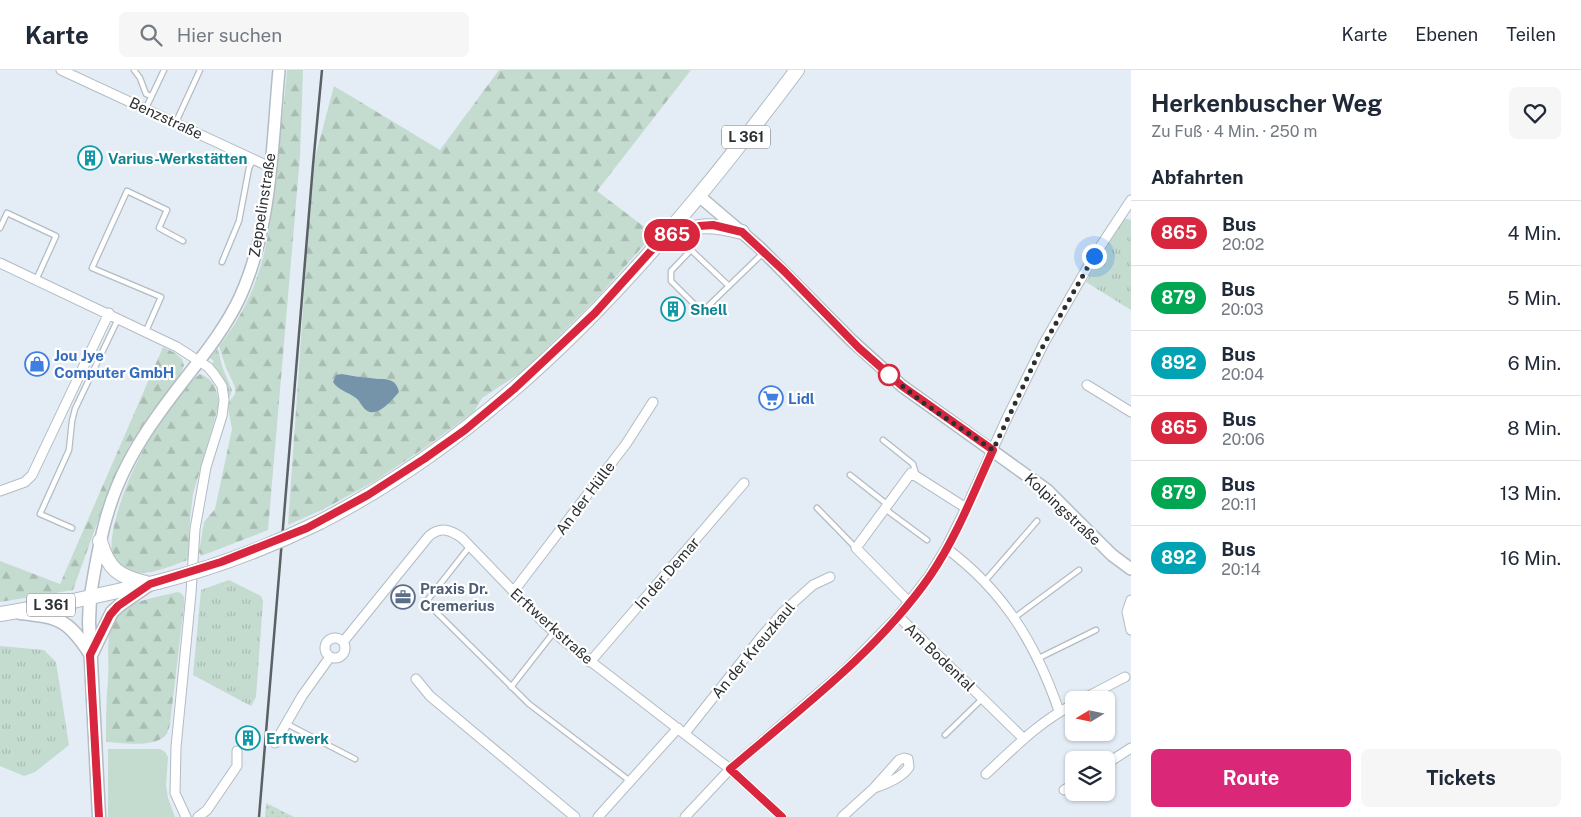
<!DOCTYPE html>
<html lang="de">
<meta charset="utf-8">
<style>
:root{--surface:#fff;--page:#f6f6f7;--text:#1f2937;--muted:#747a83;--line:#e0e1e3;--accent:#db2777}
body{margin:0;font-family:"Public Sans",sans-serif;background:var(--page);color:var(--text);height:100vh;display:flex;flex-direction:column;font-size:19px;white-space:nowrap}
*{box-sizing:border-box;margin:0}
p{font-size:16px;color:var(--muted)}
.icon{flex:none;width:28px;height:28px;fill:none;stroke:currentColor;stroke-width:2;stroke-linecap:round;stroke-linejoin:round}
.map{position:relative;flex:1;overflow:hidden}
.details{display:flex;flex-direction:column;background:var(--surface);width:450px}
.details>*{flex:none}
.badge{padding:0 10px;border-radius:16px;font-size:18px;line-height:32px}
.needle{width:32px;rotate:260deg}
.buttons{position:absolute;left:1065px;top:621px;display:grid;gap:10px}
.buttons a{display:grid;place-items:center;width:50px;height:50px;border-radius:8px;background:var(--surface);box-shadow:0 1px 4px #0004;font-size:25px}
.you{position:absolute;width:25px;height:25px;margin:-12px;border:4px solid #fff;border-radius:50%;background:#1a73e8;box-shadow:0 0 0 8px #1a73e833}
.map>.badge{position:absolute;translate:-50% -50%;box-shadow:0 0 0 2px #fff}
h2{padding:0 20px;font-size:19px;line-height:45px}
.round{display:grid;place-items:center;flex:none;width:52px;height:52px;border-radius:8px;background:var(--page)}
.head{display:flex;align-items:center;justify-content:space-between;height:85px;padding:0 20px}
h1{font-size:24px;font-weight:700;line-height:38px}
.button{display:flex;gap:10px;margin-top:auto;padding:10px 20px}
.button a{flex:1;height:58px;border-radius:8px;background:var(--accent);color:#fff;font-size:20px;font-weight:700;line-height:58px;text-align:center}
.button a+a{background:var(--page);color:var(--text)}
ul{padding:0;list-style:none}
li{display:flex;align-items:center;gap:15px;height:65px;padding:0 20px;border-top:1px solid var(--line)}
li div{flex:1}
li b{display:block;font-size:19px}
li em{font-style:normal}
li .badge{min-width:55px;font-weight:700;text-align:center}
header{display:flex;align-items:center;gap:30px;box-sizing:border-box;height:70px;padding:0 25px;background:var(--surface);border-bottom:1px solid var(--line)}
header strong{font-size:24px}
nav{display:flex;gap:28px;margin-inline-start:auto;font-size:18px}
.search{width:350px;height:45px;background:var(--page);display:flex;align-items:center;gap:12px;box-sizing:border-box;padding:0 18px;border-radius:8px;color:var(--muted);font-size:19px}
main{display:flex;flex:1;min-height:0}
.map>svg:first-child{display:block}
.grass{fill:url(#grass-tufts)}
.forest{fill:url(#forest-firs);fill-rule:evenodd}
.park{fill:#c4dbcf}
.garden{fill:url(#garden-dots)}
.water{fill:#7594a9}
.lines{fill:none;stroke-linecap:round;stroke-linejoin:round}
.service-casing{stroke:#b3bbc3;stroke-width:7}
.minor-casing{stroke:#b3bbc3;stroke-width:11}
.tertiary-casing{stroke:#b3bbc3;stroke-width:14}
.secondary-casing{stroke:#b3bbc3;stroke-width:15}
.primary-casing{stroke:#b3bbc3;stroke-width:16}
.service{stroke:#fff;stroke-width:4.5}
.minor{stroke:#fff;stroke-width:9}
.tertiary{stroke:#fff;stroke-width:11}
.secondary{stroke:#fff;stroke-width:12}
.primary{stroke:#fff;stroke-width:14}
.rail{stroke:#5a6064;stroke-width:2.5}
.primary-bridge-casing{stroke:#b3bbc3;stroke-width:16;stroke-linecap:butt}
.primary-bridge{stroke:#fff;stroke-width:14}
.line-casing{stroke:#fff;stroke-width:11}
.line{stroke:#d7263d;stroke-width:8}
.walk{stroke:#2c3033;stroke-width:5;stroke-dasharray:0 9}
.stop-dot{fill:#fff;stroke:#d7263d;stroke-width:2.5}
.labels{text-anchor:middle;dominant-baseline:central;stroke-width:4.5;stroke-linejoin:round;paint-order:stroke}
.shield{fill:#fff;stroke:#6b6e70;stroke-width:1}
.shield-label{font-size:14px;font-weight:bold;fill:#2c3033}
.street-label{font-size:15px;fill:#2c3033;stroke:#fff}
.culture-label{font-size:15px;font-weight:bold;fill:#0d838f;stroke:#fff;text-anchor:start}
.shop-label{font-size:15px;font-weight:bold;fill:#366cbe;stroke:#fff;text-anchor:start}
.service-label{font-size:15px;font-weight:bold;fill:#4e5e75;stroke:#fff;text-anchor:start}
</style>
<header>
<strong>Karte</strong>
<div class="search"><svg class="icon" aria-label="search" viewBox="0 0 24 24"><circle cx="10" cy="10" r="6"/><path d="M15 15l6 6"/></svg>Hier suchen</div>
<nav><a>Karte</a><a>Ebenen</a><a>Teilen</a></nav>
</header>
<main>
<div class="map">
<svg width="1131" height="747" viewBox="0 0 1131 747">
<defs>
<pattern id="grass-tufts" width="24" height="20" patternUnits="userSpaceOnUse" patternTransform="scale(1.25)"><rect width="24" height="20" fill="#c4dbcf"/><path d="M3 7l-1-3M5 7V3M7 7l1-3M15 17l-1-3M17 17v-4M19 17l1-3" fill="none" stroke="#a9bcb2"/></pattern>
<pattern id="forest-firs" width="22" height="20" patternUnits="userSpaceOnUse" patternTransform="scale(1.25)"><rect width="22" height="20" fill="#c4dbcf"/><path d="M5 1l3.5 6h-7zM16 11l3.5 6h-7z" fill="#a9bcb2"/></pattern>
<pattern id="garden-dots" width="8" height="8" patternUnits="userSpaceOnUse" patternTransform="scale(1.25)"><rect width="8" height="8" fill="#c4dbcf"/><path d="M2 2h.1M6 6h.1" fill="none" stroke="#a9bcb2" stroke-width="1.8" stroke-linecap="round"/></pattern>
</defs>
<rect width="100%" height="100%" fill="#e4edf5"/>
<path class="grass" d="M 1123,148 L 1131,150 L 1131,240 L 1086,212 Z
M 218,278 L 222,296 L 232,320 L 229,329 C 228,313 222,306 212,294 L 214,291 L 210,288 Z
M 229,510 L 261,526 L 263,531 L 256,627 L 251,636 L 193,605 L 201,520 Z
M 0,576 L 44,580 L 56,592 L 69,675 L 35,702 L 24,706 L 0,696 Z"/>
<path class="forest" d="M 287,0 L 303,0 L 300,86 L 268,460 L 201,486 L 199,482 L 204,452 L 215,439 L 232,359 L 228,338 L 229,332 L 235,324 L 235,317 L 226,298 L 219,276 C 269,213 272,148 279,72 C 282,48 285,24 287,0 Z
M 499,0 L 691,0 L 597,121 L 647,159 L 651,167 L 599,226 L 556,269 L 522,302 L 482,328 L 474,342 L 423,379 L 375,411 L 324,439 L 288,455 L 313,95 L 334,16 L 440,80 ZM 342,304 L 373,309 L 380,308 L 361,333 Z
M 163,277 L 175,283 L 182,289 L 184,296 L 178,309 L 129,376 L 104,434 L 73,520 L 0,532 L 0,491 L 60,514 Z
M 200,304 C 214,309 217,320 219,334 L 193,424 L 190,449 L 188,490 C 170,496 143,509 125,500 C 107,492 111,471 114,456 C 124,412 145,372 172,336 C 180,325 189,312 200,304 Z
M 177,522 L 181,523 L 184,527 L 184,535 L 170,654 C 169,658 168,662 166,665 C 155,678 122,673 106,672 C 106,651 106,631 108,610 C 110,585 102,555 125,538 C 137,530 163,526 177,522 Z"/>
<path class="park" d="M 108,679 L 160,679 L 165,682 L 168,687 L 166,715 L 168,728 L 175,747 L 108,747 Z"/>
<path class="garden" d="M 266,733 L 294,747 L 265,747 Z"/>
<path class="water" d="M 342,304 C 352,306 361,307 370,308 C 382,310 396,306 399,322 C 393,329 377,349 366,340 C 362,337 360,331 356,328 C 348,322 338,320 333,312 L 336,305 Z"/>
<g class="lines">
<g class="service-casing">
<path id="service" d="M 134,0 L 140,8 L 146,24 L 151,26
M 146,38 L 164,0
M 176,52 L 200,0
M 0,158 L 7,143 L 56,166 L 36,210
M 222,192 L 239,151 L 249,98 L 254,89
M 729,216 L 691,180 L 671,201 L 671,211 L 702,242 L 763,183
M 146,261 L 161,227 L 92,198 L 127,121 L 167,140 L 159,158 L 183,171
M 883,370 L 913,394 L 916,404
M 850,405 L 888,435
M 817,438 L 856,478
M 885,439 L 927,470
M 72,458 L 40,444 L 69,380 L 72,351 L 75,339 L 118,249
M 470,476 L 426,532 L 529,634 L 630,711
M 985,511 L 1037,451
M 1014,548 L 1079,500
M 1039,588 L 1096,560
M 511,617 L 554,562
M 287,654 L 355,689
M 945,665 L 983,628"/>
</g>
<g class="minor-casing">
<path id="minor" d="M 61,0 L 270,97
M 0,193 L 177,277 L 208,297 L 214,304 L 222,316 L 224,330 L 222,346 L 206,397 L 195,459 L 191,523 L 176,677 L 175,723 L 186,747
M 1087,315 L 1131,342
M 0,421 L 25,412 L 32,405 L 109,243
M 946,478 C 1004,521 1036,574 1059,641
M 513,522 L 626,374 L 653,332
M 1131,530 L 1127,542 L 1131,560
M 909,532 L 856,478 L 911,403 L 966,438
M 898,546 L 1024,669
M325 578a10 10 0 1 1 20 0a10 10 0 1 1-20 0Z
M 343,572 L 429,466 C 441,456 451,460 462,468 L 544,553 L 563,570 L 730,699 L 782,747
M 590,592 L 744,413
M 416,609 L 430,626 L 575,747
M 1081,630 L 1125,607
M 685,663 L 762,566 L 783,542 L 813,515 L 830,507
M 275,673 L 302,626 L 330,587
M 1106,694 L 1131,678
M 986,704 C 1014,678 1040,651 1074,634
M 1064,720 L 1074,714
M 198,747 L 207,740 L 237,696 L 237,681
M 598,747 L 678,658
M 685,747 L 730,699 L 843,602 L 898,546 L 929,506 L 946,478 L 966,438 L 1006,350 L 1044,273 L 1094,186 L 1131,130
M 842,747 L 874,718 L 899,690 L 904,688 L 908,689 L 909,697 C 902,708 886,714 874,718"/>
</g>
<g class="tertiary-casing">
<path id="tertiary" d="M 699,126 L 759,177 L 850,269 L 902,316 L 1047,420 L 1112,485 L 1131,499
M 90,528 C 95,499 99,470 108,442 C 118,408 137,374 158,345 C 185,306 220,270 240,227 C 272,157 272,75 279,0"/>
</g>
<g class="secondary-casing">
<path id="secondary" d="M 90,528 L 89,552 L 99,747
M 20,543 C 61,547 69,551 91,585
M 92,583 L 112,542 L 121,534 L 150,514"/>
</g>
<g class="primary-casing">
<path id="primary" d="M 666,168 C 696,153 710,154 742,162
M 320,452 C 519,350 665,176 797,0
M 100,471 C 108,499 119,507 146,513
M 0,544 L 64,533 L 158,512"/>
</g>
<use href="#service" class="service"/>
<use href="#minor" class="minor"/>
<use href="#tertiary" class="tertiary"/>
<use href="#secondary" class="secondary"/>
<use href="#primary" class="primary"/>
<path class="rail" d="M 259,747 L 313,95 L 322,0"/>
<g class="primary-bridge-casing">
<path id="primary-bridge" d="M 158,512 C 213,498 269,477 320,452"/>
</g>
<use href="#primary-bridge" class="primary-bridge"/>
</g>
<g class="lines">
<g class="line-casing">
<path id="line" d="M 99,747 L 90,585 L 110,545 L 118,536 L 150,514 L 221,492 L 307,458 L 368,425 L 424,389 L 465,360 L 514,319 L 595,243 L 659,172 L 678,162 L 699,156 L 713,155 L 742,162 L 784,201 L 859,278 L 902,316 L 993,380 C 974,422 956,468 930,506 C 877,582 800,639 730,699 L 782,747"/>
</g>
<use href="#line" class="line"/>
<path class="walk" d="M 889,305 L 922,332 L 993,380 L 1038,285 L 1094,186"/>
</g>
<defs>
<g id="building-ring" transform="scale(1.25)"><circle r="9.5" fill="#fff" stroke="#0f9aa8" stroke-width="1.5"/><path d="M-4-6H4V6H1V3H-1V6H-4ZM-2.5-4.3h1.7v1.8h-1.7ZM.8-4.3h1.7v1.8H.8ZM-2.5-1h1.7V.8h-1.7ZM.8-1h1.7V.8H.8Z" fill="#0f9aa8"/></g>
<g id="shop-ring" transform="scale(1.25)"><circle r="9.5" fill="#fff" stroke="#3f7fe0" stroke-width="1.5"/><path d="M-5-2.5h2.3a2.7 3.5 0 0 1 5.4 0H5L5.5 6h-11ZM-1.5-2.5h3a1.5 2.3 0 0 0-3 0Z" fill="#3f7fe0"/></g>
<g id="supermarket-ring" transform="scale(1.25)"><circle r="9.5" fill="#fff" stroke="#3f7fe0" stroke-width="1.5"/><path d="M-6-5.5h2.5l.6 2H6L4.5 2H-2.5L-4.4-4H-6ZM-1.5 3.2a1.3 1.3 0 1 0 .1 0ZM3 3.2a1.3 1.3 0 1 0 .1 0Z" fill="#3f7fe0"/></g>
<g id="office-ring" transform="scale(1.25)"><circle r="9.5" fill="#fff" stroke="#5c6f8a" stroke-width="1.5"/><path d="M-6-3h4V-5.5h4V-3h4V5H-6ZM-1-4.5V-3h2v-1.5ZM-6 0V1H6V0Z" fill="#5c6f8a"/></g>
</defs>
<g fill-rule="evenodd">
<use href="#building-ring" x="90" y="88"/>
<use href="#building-ring" x="673" y="239"/>
<use href="#shop-ring" x="37" y="294"/>
<use href="#supermarket-ring" x="771" y="328"/>
<use href="#office-ring" x="403" y="527"/>
<use href="#building-ring" x="248" y="668"/>
</g>
<circle class="stop-dot" cx="889" cy="305" r="10"/>
<g class="labels">
<g class="shield">
<rect x="722" y="55.5" width="48" height="23" rx="4"/>
<rect x="27" y="523.5" width="48" height="23" rx="4"/>
</g>
<g class="shield-label">
<text x="746" y="67">L 361</text>
<text x="51" y="535">L 361</text>
</g>
<g class="street-label">
<text transform="translate(166 48) rotate(25)">Benzstraße</text>
<text transform="translate(262 135) rotate(-81)">Zeppelinstraße</text>
<text transform="translate(585 428) rotate(-53)">An der Hülle</text>
<text transform="translate(1063 439) rotate(43)">Kolpingstraße</text>
<text transform="translate(667 503) rotate(-49)">In der Demar</text>
<text transform="translate(552 556) rotate(42)">Erftwerkstraße</text>
<text transform="translate(753 580) rotate(-50)">An der Kreuzkaul</text>
<text transform="translate(940 587) rotate(44)">Am Bodental</text>
</g>
<g class="culture-label">
<text x="108" y="88">Varius-Werkstätten</text>
<text x="690" y="239">Shell</text>
<text x="266" y="668">Erftwerk</text>
</g>
<g class="shop-label">
<text x="54" y="285">Jou Jye<tspan x="54" dy="17">Computer GmbH</tspan></text>
<text x="788" y="328">Lidl</text>
</g>
<g class="service-label">
<text x="420" y="518">Praxis Dr.<tspan x="420" dy="17">Cremerius</tspan></text>
</g>
</g>
</svg>
<div class="buttons">
<a><svg class="needle" viewBox="-14 -14 28 28"><path d="M0-13l5 13h-10z" fill="#e53935"/><path d="M0 13l5-13h-10z" fill="#747a83"/></svg></a>
<a><svg class="icon" aria-label="layers" viewBox="0 0 24 24"><path d="M12 4l9 5-9 5-9-5zM3 14l9 5 9-5"/></svg></a>
</div>
<div class="you" style="left:1094px;top:186px"></div>
<b class="badge" style="left:672px;top:165px;background:#d7263d;color:#fff">865</b>
</div>
<section class="details">
<div class="head"><div><h1>Herkenbuscher Weg</h1><p>Zu Fuß · 4 Min. · 250 m</p></div><a class="round"><svg class="icon" aria-label="heart" viewBox="0 0 24 24"><path d="M12 20l-8-8c-3-5 5-10 8-4 3-6 11-1 8 4z"/></svg></a></div>
<h2>Abfahrten</h2>
<ul>
<li><span class="badge" style="background:#d7263d;color:#fff">865</span><div><b>Bus</b><p>20:02</p></div><em>4 Min.</em></li>
<li><span class="badge" style="background:#00a651;color:#fff">879</span><div><b>Bus</b><p>20:03</p></div><em>5 Min.</em></li>
<li><span class="badge" style="background:#00a3b4;color:#fff">892</span><div><b>Bus</b><p>20:04</p></div><em>6 Min.</em></li>
<li><span class="badge" style="background:#d7263d;color:#fff">865</span><div><b>Bus</b><p>20:06</p></div><em>8 Min.</em></li>
<li><span class="badge" style="background:#00a651;color:#fff">879</span><div><b>Bus</b><p>20:11</p></div><em>13 Min.</em></li>
<li><span class="badge" style="background:#00a3b4;color:#fff">892</span><div><b>Bus</b><p>20:14</p></div><em>16 Min.</em></li>
</ul>
<div class="button"><a>Route</a><a>Tickets</a></div>
</section>
</main>
